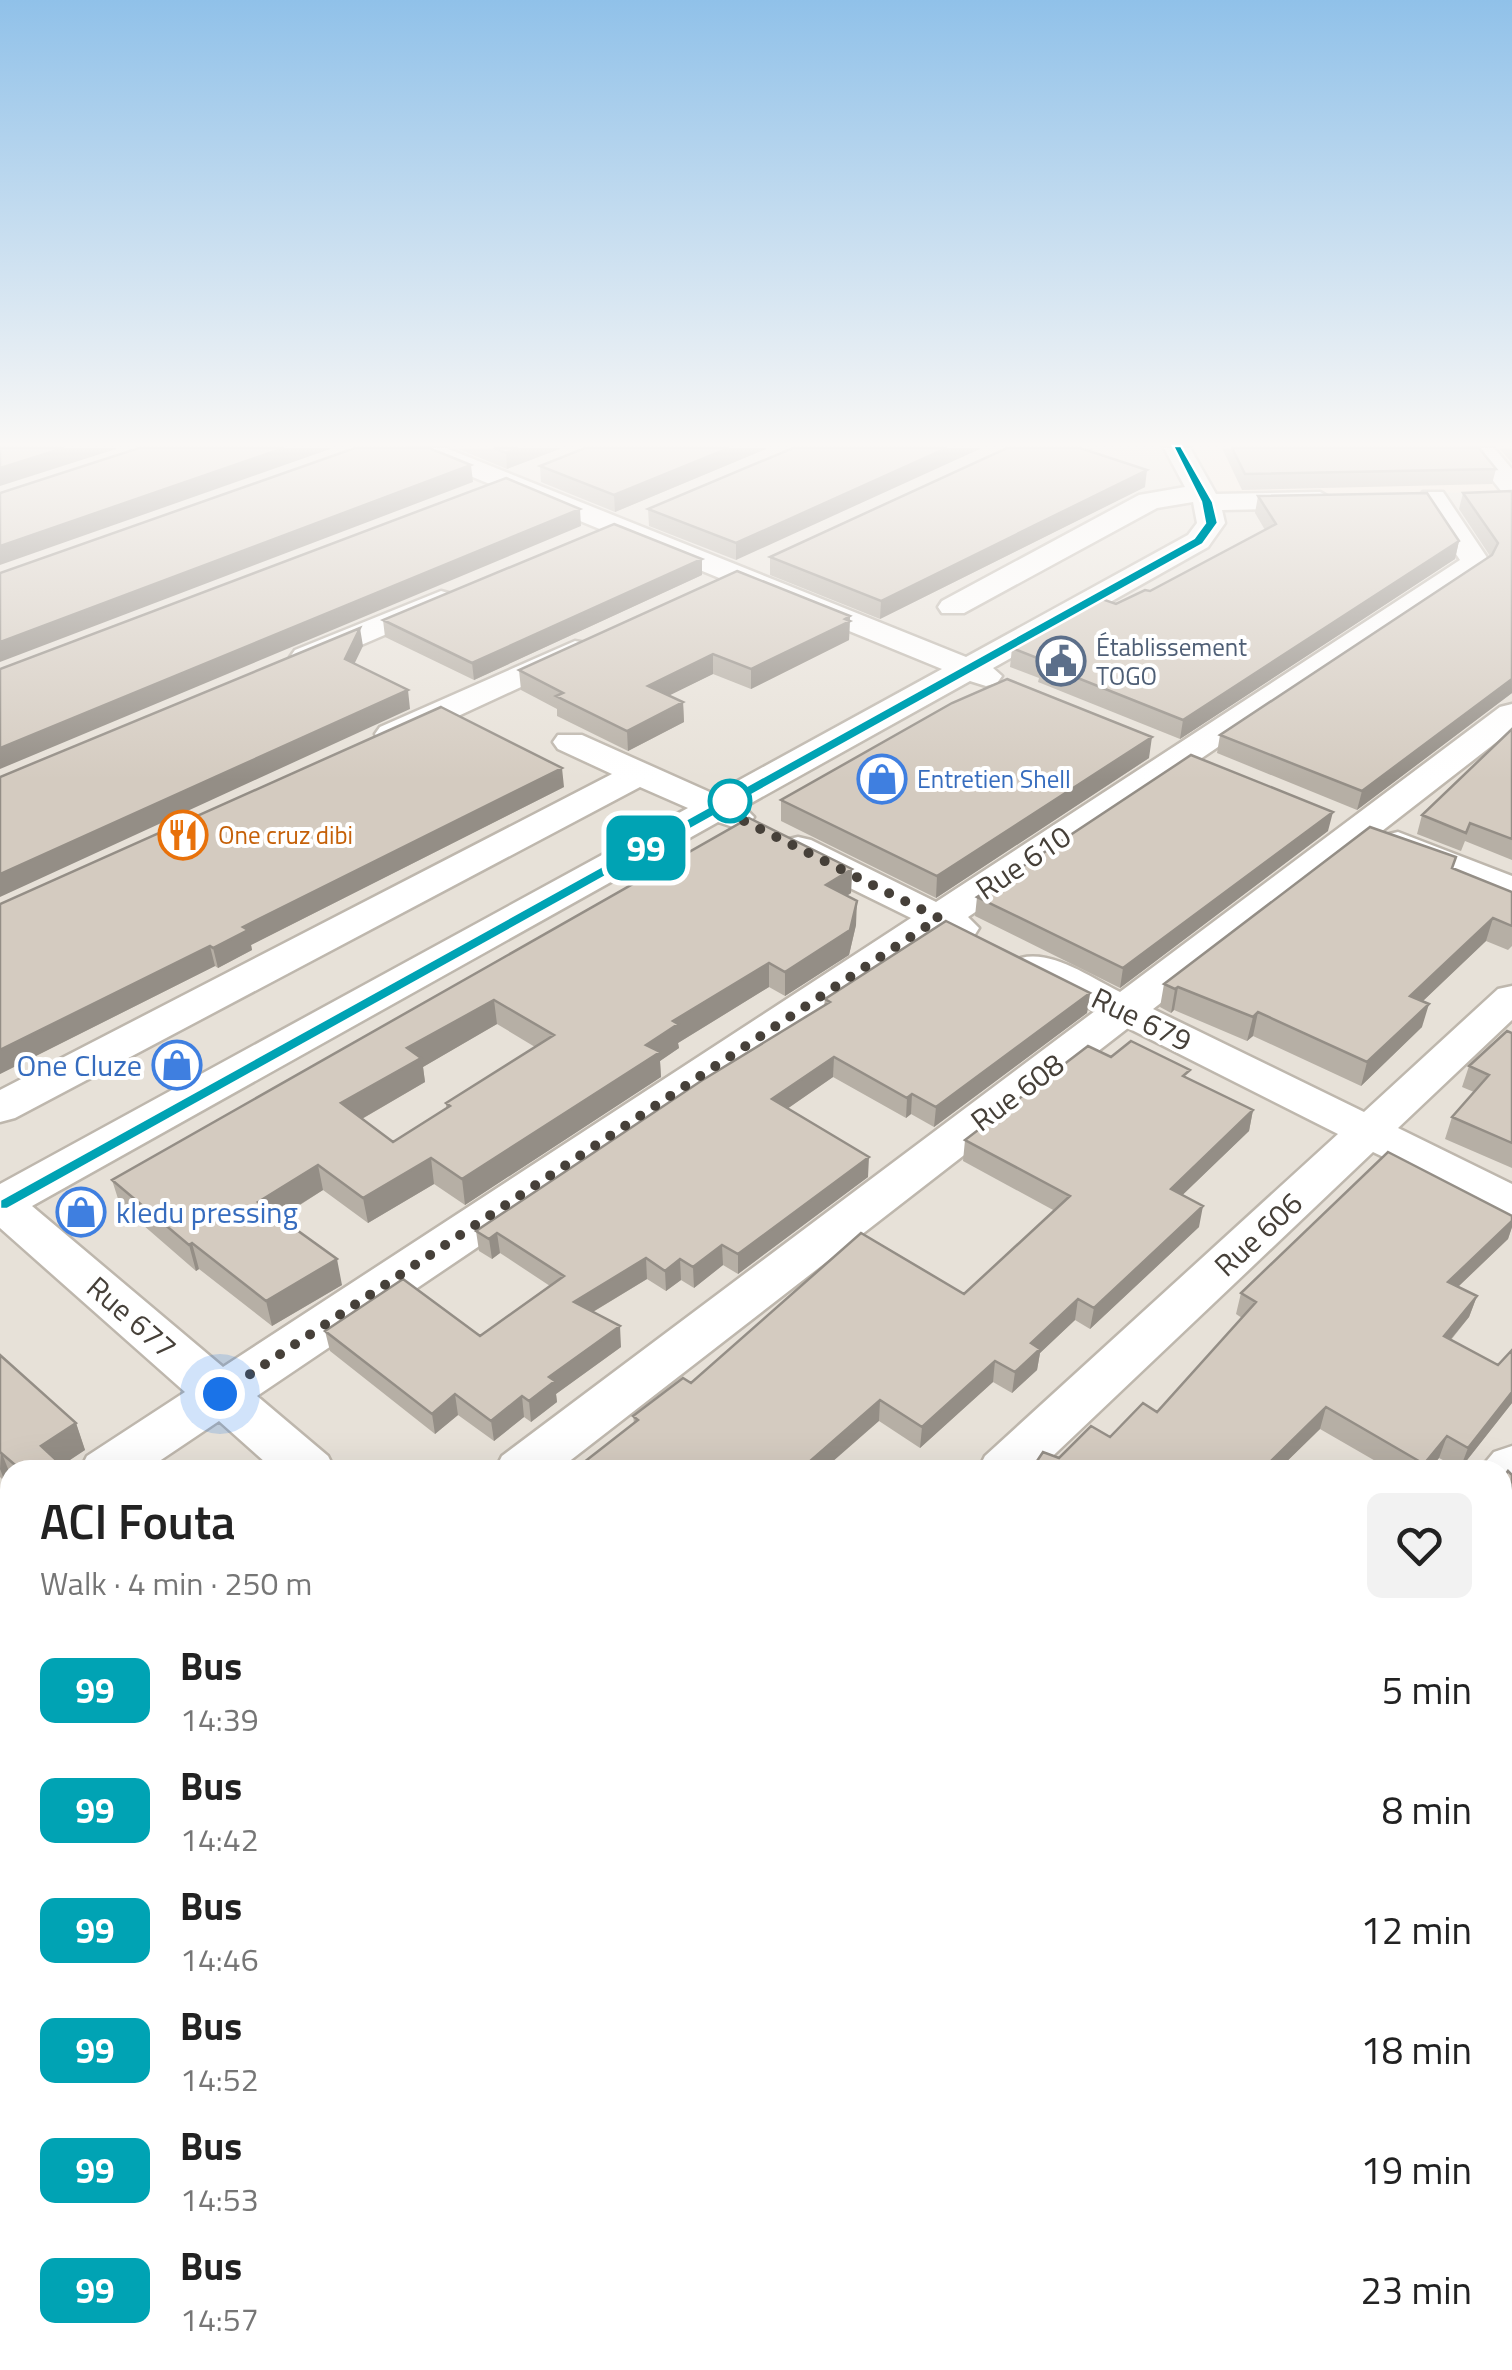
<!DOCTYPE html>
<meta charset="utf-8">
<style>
:root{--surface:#fff;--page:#f2f2f2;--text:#222;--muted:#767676}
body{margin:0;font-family:"Titillium Web",sans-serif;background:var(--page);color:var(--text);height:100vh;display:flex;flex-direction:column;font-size:38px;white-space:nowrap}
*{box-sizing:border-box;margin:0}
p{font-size:32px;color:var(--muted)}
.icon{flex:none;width:55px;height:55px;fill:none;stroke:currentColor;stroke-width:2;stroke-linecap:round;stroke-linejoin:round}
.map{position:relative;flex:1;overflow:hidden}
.sheet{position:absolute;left:0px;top:1460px;width:1512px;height:910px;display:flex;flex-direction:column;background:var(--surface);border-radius:30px 30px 0 0;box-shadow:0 10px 40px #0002}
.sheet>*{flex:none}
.badge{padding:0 20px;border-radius:15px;font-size:35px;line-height:65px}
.you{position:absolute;width:50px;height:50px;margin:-25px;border:8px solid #fff;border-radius:50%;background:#1a73e8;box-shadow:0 0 0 15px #1a73e833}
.map>.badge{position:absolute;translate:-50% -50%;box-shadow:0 0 0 5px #fff}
.round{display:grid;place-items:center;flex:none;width:105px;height:105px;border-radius:15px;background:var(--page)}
.overview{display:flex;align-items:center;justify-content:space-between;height:170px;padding:0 40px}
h1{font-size:48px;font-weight:600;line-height:75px}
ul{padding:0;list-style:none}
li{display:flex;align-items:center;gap:30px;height:120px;padding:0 40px}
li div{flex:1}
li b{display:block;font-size:38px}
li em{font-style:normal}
li .badge{min-width:110px;font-weight:700;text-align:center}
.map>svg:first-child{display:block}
.residential{fill:#e7e1d8;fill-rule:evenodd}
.commercial{fill:#f3e5d7}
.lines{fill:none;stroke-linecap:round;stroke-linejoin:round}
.minor-casing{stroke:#beb7ad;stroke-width:5}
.minor{fill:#fff;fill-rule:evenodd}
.wall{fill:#b6afa5;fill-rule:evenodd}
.shaded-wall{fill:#948e86}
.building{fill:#d4cbc0;stroke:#948e86;stroke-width:2.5;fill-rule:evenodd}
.line{fill:#00a3b4;stroke:#fff;stroke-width:2.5}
.walk{stroke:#464039;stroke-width:10;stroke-dasharray:0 18}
.stop-dot{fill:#fff;stroke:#00a3b4;stroke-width:5}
.labels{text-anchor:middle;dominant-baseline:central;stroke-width:8;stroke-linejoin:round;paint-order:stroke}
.far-service-label{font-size:25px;fill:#4e5e75;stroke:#fff;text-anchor:start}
.far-shop-label{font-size:25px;fill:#366cbe;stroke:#fff;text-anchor:start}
.far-food-label{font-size:25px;fill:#c56008;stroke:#fff;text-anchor:start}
.street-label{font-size:30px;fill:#464039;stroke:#fff}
.shop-label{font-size:30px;fill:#366cbe;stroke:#fff;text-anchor:end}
</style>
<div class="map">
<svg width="1512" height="2370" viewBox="0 0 1512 2370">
<rect width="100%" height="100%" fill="#f3f0ea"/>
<path class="residential" d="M 0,448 L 1512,448 L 1512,2370 L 0,2370 ZM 10,1470 L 1502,1470 L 1502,2360 L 10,2360 Z"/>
<path class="commercial" d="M 1194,448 L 1512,448 L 1512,492 L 1218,496 Z"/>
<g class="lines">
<g class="minor-casing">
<path id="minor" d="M 410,448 L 446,448 L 966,657 L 1188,535 L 1197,523 L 1193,502 L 1157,508 L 964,613 L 942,613 L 938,607 L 942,601 L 1139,495 L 1185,487 L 1164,448 L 1190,448 L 1216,494 L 1320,492 L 1334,500 L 1320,508 L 1222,510 L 1225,523 L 1208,547 L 993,668 L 1002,676 L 997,683 L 986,686 L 970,681 L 744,807 L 754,817 L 749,825 L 736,828 L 718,822 L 32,1206 L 223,1367 L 911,918 L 785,856 L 780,848 L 785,840 L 798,837 L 811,840 L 936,902 L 1460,560 L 1419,498 L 1423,492 L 1443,492 L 1490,562 L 968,917 L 979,928 L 974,936 L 960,940 L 942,934 L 257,1396 L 328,1456 L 335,1470 L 274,1470 L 219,1421 L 146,1470 L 80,1470 L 87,1456 L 185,1392 L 0,1228 L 0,1184 L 688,808 L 640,787 L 15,1118 L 0,1122 L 0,1090 L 612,774 L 558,749 L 553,742 L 558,735 L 582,735 L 714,794 L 942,669 L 414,453 Z
M 1467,448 L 1494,448 L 1512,469 L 1512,494 L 1502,492 Z
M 441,591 L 452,594 L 456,600 L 452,606 L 317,664 L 295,664 L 290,657 L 295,650 Z
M 575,641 L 586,643 L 591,650 L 586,657 L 404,741 L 380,741 L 375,734 L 380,727 Z
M 1512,704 L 1512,730 L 1153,1009 L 1364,1112 L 1498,989 L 1512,986 L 1512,1020 L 1398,1128 L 1512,1184 L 1512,1218 L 1373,1152 L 1038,1470 L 978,1470 L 985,1456 L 1338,1134 L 1128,1028 L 558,1470 L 495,1470 L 502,1456 L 1095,1011 L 1021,974 L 1015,966 L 1021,958 C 1053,950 1091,978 1120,992 L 1500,707 Z
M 1398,832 L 1512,876 L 1512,900 L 1385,851 L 1380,843 L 1385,835 Z
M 1512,1446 L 1512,1494 L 1502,1497 L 1502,1470 L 1479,1470 L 1494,1452 Z
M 10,1512 L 10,1560 L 0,1563 L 0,1516 Z
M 0,1877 L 10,1881 L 10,1948 L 0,1944 Z
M 10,2008 L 10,2080 L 0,2084 L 0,2013 Z
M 1512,2098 L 1512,2180 L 1502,2184 L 1502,2102 Z
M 347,2360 L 471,2360 L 467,2370 L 351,2370 Z
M 1301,2360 L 1384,2360 L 1388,2370 L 1305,2370 Z"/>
</g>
<use href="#minor" class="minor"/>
</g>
<path class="wall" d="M 456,448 L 562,448 L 507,469 Z
M 768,448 L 615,512 L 541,482 L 540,466 Z
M 793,448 L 736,560 L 649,526 L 648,509 Z
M 1007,448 L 1096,448 L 1089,451 L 1145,487 L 880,619 L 770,575 L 770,557 Z
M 1222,448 L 1479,448 L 1496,469 L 1492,484 L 1242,490 Z
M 1499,448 L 1512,448 L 1512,463 Z
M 1512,491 L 1512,693 L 1357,810 L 1217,753 L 1220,735 L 1490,556 L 1459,509 L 1463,493 Z
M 1258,496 L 1459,541 L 1455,559 L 1180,739 L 1038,682 L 1039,678 L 1010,667 L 1012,648 L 1150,591 L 1265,530 L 1255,513 Z
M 702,575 L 474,680 L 385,637 L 383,620 Z
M 850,616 L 849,640 L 751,689 L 713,674 L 669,695 L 683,702 L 684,722 L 628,751 L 557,716 L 557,709 L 521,690 L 519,670 Z
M 1512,729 L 1512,860 L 1465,841 L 1461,851 L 1417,834 L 1422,815 Z
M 1149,758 L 936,898 L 781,821 L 781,800 Z
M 564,787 L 251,945 L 252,950 L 218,968 L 215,966 L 0,1074 L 0,904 Z
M 1328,831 L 1120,988 L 975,916 L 977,897 Z
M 665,865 L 852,869 L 851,893 L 847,896 L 856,925 L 849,955 L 785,996 L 769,987 L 678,1043 L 679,1048 L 660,1061 L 661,1077 L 465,1205 L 434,1184 L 368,1223 L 323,1190 L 280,1218 L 342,1285 L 272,1326 L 199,1269 L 196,1271 L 120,1205 L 112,1180 ZM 497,1024 L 535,1047 L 446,1103 L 446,1108 L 393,1142 L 362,1119 L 425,1082 L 423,1067 Z
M 1453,868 L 1512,892 L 1512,946 L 1508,950 L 1486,941 L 1423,1001 L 1422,1027 L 1361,1086 L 1253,1036 L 1247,1041 L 1174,1010 L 1171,1013 L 1160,1007 L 1164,984 Z
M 1090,993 L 1087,1013 L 934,1127 L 911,1114 L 906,1118 L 833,1077 L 787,1109 L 868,1177 L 738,1274 L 723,1265 L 694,1288 L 681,1280 L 666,1291 L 647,1279 L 593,1312 L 621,1347 L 556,1394 L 557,1402 L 531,1422 L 524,1417 L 494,1441 L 458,1415 L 435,1434 L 330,1351 L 325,1331 L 480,1336 L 550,1286 L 500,1253 L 492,1259 L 479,1251 L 476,1231 L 824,1006 L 825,999 Z
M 1512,1033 L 1512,1168 L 1445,1139 L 1452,1117 L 1474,1092 L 1462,1087 L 1469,1066 Z
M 1111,1057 L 1188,1078 L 1253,1110 L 1249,1131 L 1182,1195 L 1199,1227 L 1090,1329 L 1075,1320 L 1040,1353 L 1037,1370 L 1012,1393 L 993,1382 L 920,1448 L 879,1421 L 634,1423 L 633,1416 L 691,1383 L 964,1294 L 1055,1211 L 963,1161 L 965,1140 Z
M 1512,1216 L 1512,1227 L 1508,1239 L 1458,1287 L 1477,1296 L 1469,1317 L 1451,1340 L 1498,1365 L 1512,1350 L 1512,1403 L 1460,1469 L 1439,1458 L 1429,1470 L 1391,1470 L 1320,1429 L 1278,1470 L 1031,1470 L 1110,1437 L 1157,1412 L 1242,1318 L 1236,1314 L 1241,1293 Z
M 0,1355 L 76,1423 L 85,1450 L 62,1465 L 67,1470 L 10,1470 L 10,1479 L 5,1482 L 0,1477 Z
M 10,1538 L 10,1576 L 0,1556 L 0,1545 Z
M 10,1602 L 10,1873 L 0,1861 L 0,1609 Z
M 0,2172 L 10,2186 L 10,2192 L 7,2192 L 0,2198 Z
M 1512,2238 L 1512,2268 L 1502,2260 L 1502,2254 Z"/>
<path class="shaded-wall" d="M 64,448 L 119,448 L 0,486 L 0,468 Z
M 284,448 L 333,448 L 0,565 L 0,546 Z
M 518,448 L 562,448 L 507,469 L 506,453 Z
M 729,448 L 768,448 L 615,512 L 614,495 Z
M 947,448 L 982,448 L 736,560 L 736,543 Z
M 471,465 L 473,482 L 0,662 L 0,642 Z
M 1147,470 L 1145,487 L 880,619 L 881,601 Z
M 580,509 L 581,526 L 0,769 L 0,748 Z
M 1459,541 L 1455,559 L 1180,739 L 1183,720 Z
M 702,559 L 702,575 L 474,680 L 472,663 Z
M 850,616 L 849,640 L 751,689 L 751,669 Z
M 360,628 L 363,646 L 348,677 L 345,659 Z
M 713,654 L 713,674 L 648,706 L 648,686 Z
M 1512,679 L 1512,693 L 1357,810 L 1362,791 Z
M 408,690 L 410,709 L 0,897 L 0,874 Z
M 683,702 L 684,722 L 628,751 L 627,731 Z
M 1152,737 L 1149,758 L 936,898 L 937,876 Z
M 562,768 L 564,787 L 251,945 L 252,950 L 218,968 L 213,948 L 243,927 Z
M 1333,812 L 1328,831 L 1120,988 L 1123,968 Z
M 852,869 L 851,893 L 825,909 L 826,885 Z
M 857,901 L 856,925 L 849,955 L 785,996 L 785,972 Z
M 1493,918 L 1486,941 L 1404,1019 L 1410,996 Z
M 210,946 L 215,966 L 0,1074 L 0,1050 Z
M 769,963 L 769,987 L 678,1043 L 679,1048 L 660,1061 L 661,1077 L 465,1205 L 462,1179 L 646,1045 L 673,1021 Z
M 1178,987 L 1174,1010 L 1171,1013 L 1175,989 Z
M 1090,993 L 1087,1013 L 934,1127 L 936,1107 Z
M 494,1000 L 497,1024 L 423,1067 L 425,1082 L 346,1128 L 341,1103 L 407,1048 Z
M 1429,1004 L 1422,1027 L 1361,1086 L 1367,1062 Z
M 1258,1012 L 1253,1036 L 1247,1041 L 1253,1017 Z
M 834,1057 L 833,1077 L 771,1120 L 772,1099 Z
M 912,1094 L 911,1114 L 906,1118 L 907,1098 Z
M 1253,1110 L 1249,1131 L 1167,1210 L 1171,1189 Z
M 869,1157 L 868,1177 L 738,1274 L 738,1254 Z
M 431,1158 L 434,1184 L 368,1223 L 363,1198 Z
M 318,1165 L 323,1190 L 264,1227 L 258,1202 Z
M 1203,1206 L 1199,1227 L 1090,1329 L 1094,1308 Z
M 1512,1221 L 1512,1227 L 1508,1239 L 1441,1303 L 1448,1282 Z
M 497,1233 L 500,1253 L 492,1259 L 489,1239 Z
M 192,1243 L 199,1269 L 196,1271 L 189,1245 Z
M 722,1245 L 723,1265 L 694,1288 L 693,1267 Z
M 646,1258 L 647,1279 L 576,1322 L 574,1302 Z
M 337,1259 L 342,1285 L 272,1326 L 266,1301 Z
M 680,1259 L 681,1280 L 666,1291 L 665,1271 Z
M 1477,1296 L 1469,1317 L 1436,1357 L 1444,1336 Z
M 1078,1299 L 1075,1320 L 1040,1353 L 1037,1370 L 1012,1393 L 1015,1372 L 1031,1343 Z
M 620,1326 L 621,1347 L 556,1394 L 557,1402 L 531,1422 L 529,1401 L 549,1377 Z
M 995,1361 L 993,1382 L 920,1448 L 922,1427 Z
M 1512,1392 L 1512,1403 L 1460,1469 L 1468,1448 Z
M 455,1394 L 458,1415 L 435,1434 L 432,1414 Z
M 522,1396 L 524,1417 L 494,1441 L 491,1421 Z
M 880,1400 L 879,1421 L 823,1470 L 800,1470 Z
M 1326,1407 L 1320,1429 L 1278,1470 L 1266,1470 L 1267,1465 Z
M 76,1423 L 85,1450 L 55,1470 L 41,1446 Z
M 1447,1436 L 1439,1458 L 1429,1470 L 1422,1470 L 1424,1464 Z
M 1,1451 L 10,1474 L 10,1479 L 5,1482 L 0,1469 Z
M 0,2181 L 7,2192 L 0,2198 Z
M 57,2360 L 82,2360 L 72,2370 L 46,2370 Z"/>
<path class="building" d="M 0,448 L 64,448 L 0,468 Z
M 139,448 L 284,448 L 0,546 L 0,493 Z
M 355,448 L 429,448 L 471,465 L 0,642 L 0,573 Z
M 494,448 L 518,448 L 506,453 Z
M 585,448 L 729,448 L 614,495 L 540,466 Z
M 793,448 L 947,448 L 736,543 L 648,509 Z
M 1007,448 L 1080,448 L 1147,470 L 881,601 L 770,557 Z
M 1232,448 L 1479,448 L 1496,469 L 1245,474 Z
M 506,478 L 580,509 L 0,748 L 0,669 Z
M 1512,491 L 1512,679 L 1362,791 L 1220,735 L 1492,555 L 1498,543 L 1463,493 Z
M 1427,493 L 1459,541 L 1183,720 L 1040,663 L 1045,661 L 1012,648 L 1102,599 L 1116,604 L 1145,590 L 1150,591 L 1276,524 L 1258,496 Z
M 614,524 L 702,559 L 472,663 L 383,620 Z
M 737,571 L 850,616 L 845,619 L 850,621 L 751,669 L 713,654 L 648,686 L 683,702 L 627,731 L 556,696 L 563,693 L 519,670 Z
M 360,628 L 345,659 L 408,690 L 0,874 L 0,777 Z
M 1007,679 L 1152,737 L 937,876 L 781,800 L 952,703 Z
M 441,707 L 562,768 L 243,927 L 248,930 L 213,948 L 210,946 L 0,1050 L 0,904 Z
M 1512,729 L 1512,839 L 1470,823 L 1466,833 L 1422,815 Z
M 1191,755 L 1333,812 L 1123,968 L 977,897 Z
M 749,818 L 852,869 L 826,885 L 857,901 L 850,930 L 785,972 L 769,963 L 673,1021 L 678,1024 L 646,1045 L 660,1052 L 462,1179 L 431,1158 L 363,1198 L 318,1165 L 258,1202 L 337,1259 L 266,1301 L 192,1243 L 189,1245 L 112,1180 ZM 494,1000 L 554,1035 L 446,1103 L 450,1106 L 393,1142 L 341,1103 L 421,1058 L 407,1048 Z
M 1370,827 L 1456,857 L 1452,868 L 1512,892 L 1512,926 L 1493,918 L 1410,996 L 1429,1004 L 1367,1062 L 1258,1012 L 1253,1017 L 1178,987 L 1175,989 L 1164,984 Z
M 946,921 L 1090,993 L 936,1107 L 912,1094 L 907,1098 L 834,1057 L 772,1099 L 869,1157 L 738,1254 L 722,1245 L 693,1267 L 680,1259 L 665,1271 L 646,1258 L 574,1302 L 620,1326 L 549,1377 L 555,1381 L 529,1401 L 522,1396 L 491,1421 L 455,1394 L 432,1414 L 325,1331 L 403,1279 L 480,1336 L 564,1276 L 497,1233 L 489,1239 L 476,1231 L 701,1081 L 830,1002 L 825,999 Z
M 1507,1031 L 1512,1033 L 1512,1143 L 1452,1117 L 1489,1075 L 1469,1066 Z
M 1131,1041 L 1190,1070 L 1183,1076 L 1253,1110 L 1171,1189 L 1203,1206 L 1094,1308 L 1078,1299 L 1031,1343 L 1040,1349 L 1015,1372 L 995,1361 L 922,1427 L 880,1400 L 800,1470 L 574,1470 L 638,1420 L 633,1416 L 683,1378 L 691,1383 L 861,1233 L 964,1294 L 1070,1196 L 965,1140 L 1088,1046 L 1111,1057 Z
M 1388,1152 L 1512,1216 L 1512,1221 L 1448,1282 L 1477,1296 L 1444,1336 L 1498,1365 L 1512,1350 L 1512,1392 L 1468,1448 L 1447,1436 L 1424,1464 L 1326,1407 L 1267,1465 L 1271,1468 L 1270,1470 L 1031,1470 L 1043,1452 L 1059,1458 L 1091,1426 L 1110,1437 L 1143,1403 L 1157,1412 L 1256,1302 L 1241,1293 Z
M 0,1355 L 76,1423 L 41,1446 L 67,1470 L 21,1470 L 0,1452 Z
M 1508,1471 L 1512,1475 L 1512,2062 L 1507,2070 L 1502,2067 L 1502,1479 Z
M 10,1538 L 10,1560 L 0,1551 L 0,1545 Z
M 10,1602 L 10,1863 L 0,1851 L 0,1609 Z
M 10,2272 L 10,2360 L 57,2360 L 46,2370 L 0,2370 L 0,2281 Z
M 229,2360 L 241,2360 L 249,2370 L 218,2370 Z
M 509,2360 L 728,2360 L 738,2370 L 500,2370 Z
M 790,2360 L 1042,2360 L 1054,2370 L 782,2370 Z"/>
<linearGradient id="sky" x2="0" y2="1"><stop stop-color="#90c1e9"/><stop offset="0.57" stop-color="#faf8f6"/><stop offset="1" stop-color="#faf8f6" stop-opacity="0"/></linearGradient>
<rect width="1512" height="780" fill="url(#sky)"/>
<path class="line" d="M 1173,446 L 1181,446 L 1213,502 L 1218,523 L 1203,544 L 7,1209 L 0,1209 L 0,1200 L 1194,538 L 1205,523 L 1201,502 Z"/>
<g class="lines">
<path class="walk" d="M 220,1394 L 939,918 L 718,808 L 730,801"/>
</g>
<defs>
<g id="civic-ring" transform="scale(2.5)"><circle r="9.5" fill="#fff" stroke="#5c6f8a" stroke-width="1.5"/><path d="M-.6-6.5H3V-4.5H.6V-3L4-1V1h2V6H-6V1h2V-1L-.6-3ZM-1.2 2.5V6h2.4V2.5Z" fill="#5c6f8a"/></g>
<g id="shop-ring" transform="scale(2.5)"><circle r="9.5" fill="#fff" stroke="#3f7fe0" stroke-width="1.5"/><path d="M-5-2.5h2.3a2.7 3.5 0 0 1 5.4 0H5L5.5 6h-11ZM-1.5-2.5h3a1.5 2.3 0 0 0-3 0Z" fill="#3f7fe0"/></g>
<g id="restaurant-ring" transform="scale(2.5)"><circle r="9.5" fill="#fff" stroke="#e8710a" stroke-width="1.5"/><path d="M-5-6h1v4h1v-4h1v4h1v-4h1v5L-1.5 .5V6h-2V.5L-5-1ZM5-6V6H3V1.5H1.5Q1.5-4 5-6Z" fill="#e8710a"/></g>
</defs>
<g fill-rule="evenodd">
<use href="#civic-ring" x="1061" y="661"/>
<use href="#shop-ring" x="882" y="779"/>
<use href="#restaurant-ring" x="183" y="835"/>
<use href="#shop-ring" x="177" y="1065"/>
<use href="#shop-ring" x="81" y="1212"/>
</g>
<circle class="stop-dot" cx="730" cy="801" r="20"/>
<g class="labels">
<g class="far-service-label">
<text x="1096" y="647">Établissement<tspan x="1096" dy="29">TOGO</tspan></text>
</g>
<g class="far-shop-label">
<text x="917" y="779">Entretien Shell</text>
</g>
<g class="far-food-label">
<text x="218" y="835">One cruz dibi</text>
</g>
<g class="street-label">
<text transform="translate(1023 862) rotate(-34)">Rue 610</text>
<text transform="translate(1142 1019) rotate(26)">Rue 679</text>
<text transform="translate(1017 1092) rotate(-37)">Rue 608</text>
<text transform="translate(1258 1234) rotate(-43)">Rue 606</text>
<text transform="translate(132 1317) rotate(41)">Rue 677</text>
</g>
<g class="shop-label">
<text x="142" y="1065">One Cluze</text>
<text x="116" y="1212" text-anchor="start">kledu pressing</text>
</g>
</g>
</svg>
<div class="you" style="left:220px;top:1394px"></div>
<b class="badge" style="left:646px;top:848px;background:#00a3b4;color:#fff">99</b>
<section class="sheet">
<div class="overview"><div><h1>ACI Fouta</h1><p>Walk · 4 min · 250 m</p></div><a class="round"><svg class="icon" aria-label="heart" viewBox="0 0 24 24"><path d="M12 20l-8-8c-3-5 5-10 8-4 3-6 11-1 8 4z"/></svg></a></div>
<ul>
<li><span class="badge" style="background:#00a3b4;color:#fff">99</span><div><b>Bus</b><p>14:39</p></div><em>5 min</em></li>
<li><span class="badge" style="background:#00a3b4;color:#fff">99</span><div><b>Bus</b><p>14:42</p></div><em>8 min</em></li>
<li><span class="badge" style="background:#00a3b4;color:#fff">99</span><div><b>Bus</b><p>14:46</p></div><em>12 min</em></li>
<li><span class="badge" style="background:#00a3b4;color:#fff">99</span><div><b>Bus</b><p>14:52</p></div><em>18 min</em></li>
<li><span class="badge" style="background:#00a3b4;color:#fff">99</span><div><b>Bus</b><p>14:53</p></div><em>19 min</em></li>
<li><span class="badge" style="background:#00a3b4;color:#fff">99</span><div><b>Bus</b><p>14:57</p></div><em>23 min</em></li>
</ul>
</section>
</div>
